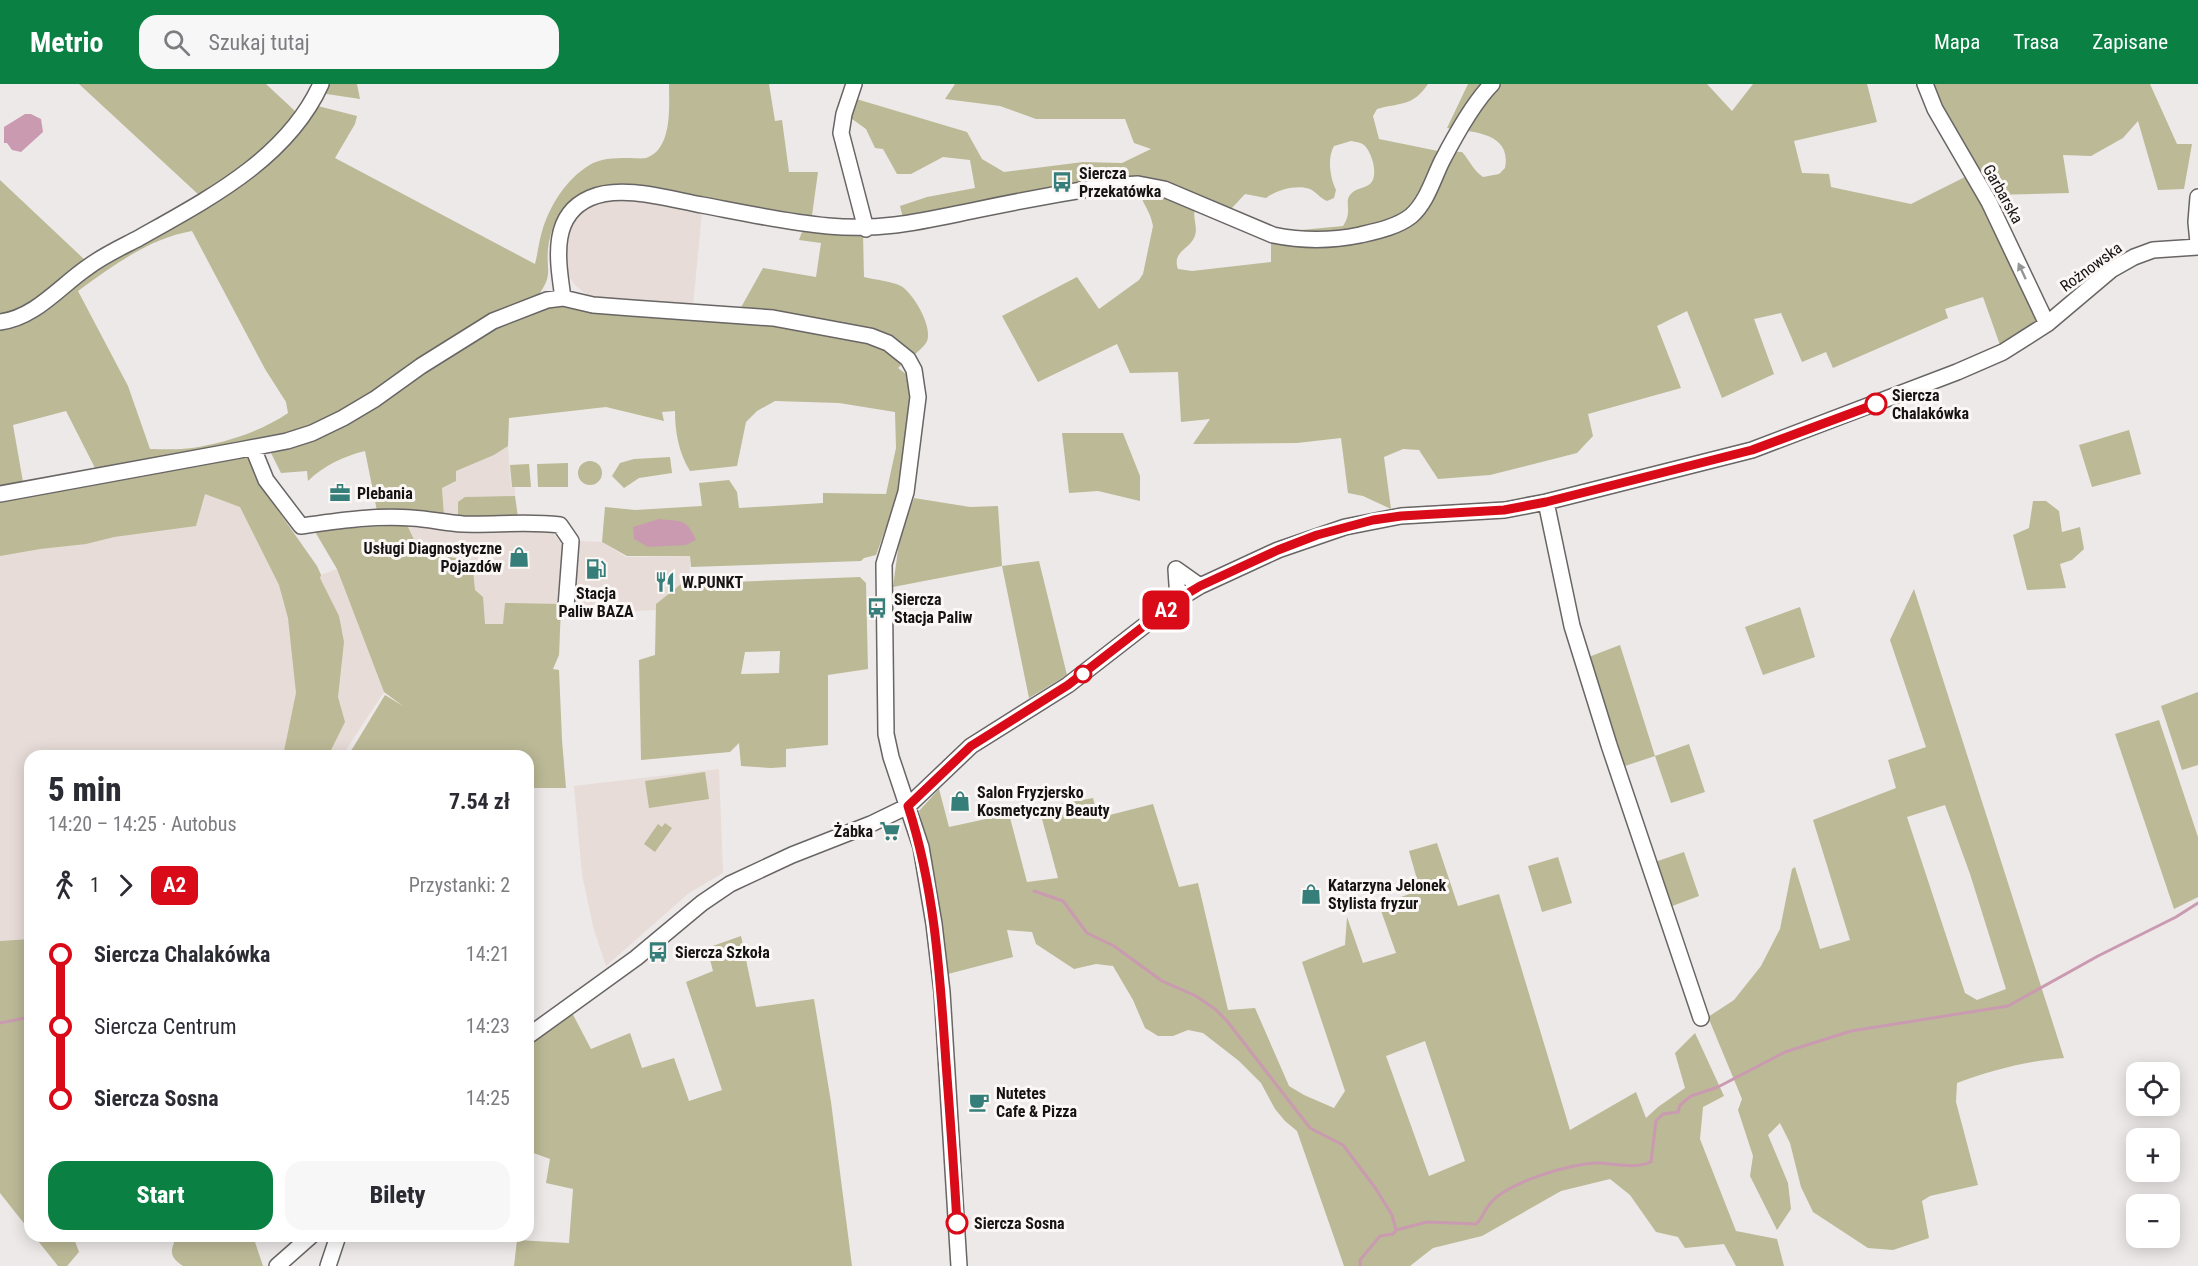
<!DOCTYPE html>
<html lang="pl">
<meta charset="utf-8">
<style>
:root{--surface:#fff;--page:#f7f7f7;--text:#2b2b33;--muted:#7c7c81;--accent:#0b8043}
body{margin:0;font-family:"Roboto Condensed",sans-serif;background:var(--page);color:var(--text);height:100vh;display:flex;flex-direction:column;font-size:22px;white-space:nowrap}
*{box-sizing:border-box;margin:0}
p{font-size:20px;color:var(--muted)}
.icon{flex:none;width:33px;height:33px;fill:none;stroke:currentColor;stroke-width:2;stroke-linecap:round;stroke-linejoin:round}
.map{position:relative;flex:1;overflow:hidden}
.sheet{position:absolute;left:24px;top:666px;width:510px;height:492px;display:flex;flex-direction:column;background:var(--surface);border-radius:18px;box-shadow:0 3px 15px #0003}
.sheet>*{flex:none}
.badge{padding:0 12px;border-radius:9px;font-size:21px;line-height:39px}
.fabs{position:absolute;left:2126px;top:978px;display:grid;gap:12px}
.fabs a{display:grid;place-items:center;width:54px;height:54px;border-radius:12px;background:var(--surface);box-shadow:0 3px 15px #0003;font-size:30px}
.map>.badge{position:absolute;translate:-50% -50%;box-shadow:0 0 0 3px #fff}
.legs{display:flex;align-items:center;gap:9px;height:66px;padding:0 24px;font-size:20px}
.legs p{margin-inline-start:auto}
.summary{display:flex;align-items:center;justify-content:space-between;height:102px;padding:0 24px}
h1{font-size:33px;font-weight:800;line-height:45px}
.button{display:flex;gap:12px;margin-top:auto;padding:12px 24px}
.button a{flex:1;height:69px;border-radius:18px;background:var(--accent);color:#fff;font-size:24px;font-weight:800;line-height:69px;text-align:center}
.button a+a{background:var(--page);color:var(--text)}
ul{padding:0 24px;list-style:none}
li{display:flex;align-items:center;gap:21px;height:72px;font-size:22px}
li i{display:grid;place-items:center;width:9px;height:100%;margin:0 8px;background:currentColor}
li i::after{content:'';width:15px;height:15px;margin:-8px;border:4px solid;border-radius:50%;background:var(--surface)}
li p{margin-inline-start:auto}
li:first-child i{background:linear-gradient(#0000 50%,currentColor 0)}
li:last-child i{background:linear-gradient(currentColor 50%,#0000 0)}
header{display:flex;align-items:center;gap:36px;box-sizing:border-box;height:84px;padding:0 30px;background:var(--accent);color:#fff}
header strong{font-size:28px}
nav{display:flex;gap:33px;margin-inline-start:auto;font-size:21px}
.search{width:420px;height:54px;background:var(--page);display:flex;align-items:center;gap:15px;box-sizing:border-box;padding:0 21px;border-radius:18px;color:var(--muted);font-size:22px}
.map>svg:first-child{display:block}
.built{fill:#e7dcd7}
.green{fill:#bbb996;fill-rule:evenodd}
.water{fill:#ca9bb0}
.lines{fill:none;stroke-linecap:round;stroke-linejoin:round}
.stream{stroke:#ca9bb0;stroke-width:3}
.minor-casing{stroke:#686564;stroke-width:18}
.minor{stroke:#fff;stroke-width:15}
.oneway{fill:#969595}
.line-1-casing{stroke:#fff;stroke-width:14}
.line-1{stroke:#da0b18;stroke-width:9}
.stop-1-dot{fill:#fff;stroke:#da0b18;stroke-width:3}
.labels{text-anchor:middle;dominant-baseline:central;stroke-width:6;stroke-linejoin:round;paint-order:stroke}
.poi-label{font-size:16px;font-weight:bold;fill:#151413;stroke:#faf7f5;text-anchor:start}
.street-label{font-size:16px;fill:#151413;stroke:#faf7f5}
.stop-label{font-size:16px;font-weight:bold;fill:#151413;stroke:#faf7f5;text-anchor:start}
</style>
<header>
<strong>Metrio</strong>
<div class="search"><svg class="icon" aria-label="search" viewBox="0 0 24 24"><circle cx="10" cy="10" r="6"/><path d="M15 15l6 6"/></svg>Szukaj tutaj</div>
<nav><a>Mapa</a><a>Trasa</a><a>Zapisane</a></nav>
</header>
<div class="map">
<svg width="2198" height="1182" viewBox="0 0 2198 1182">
<rect width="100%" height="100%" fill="#ede9e8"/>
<path class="built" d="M 614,114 L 702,128 L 693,222 L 591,214 L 575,201 L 565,187 L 563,165 L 572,136 L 583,124 Z
M 508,362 L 511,403 L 515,403 L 515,412 L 465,413 L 458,434 L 444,432 L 442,404 L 456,397 L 455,387 L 494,371 Z
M 203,390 L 317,482 L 321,491 L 337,485 L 384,608 L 342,672 L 30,672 L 30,855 L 0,857 L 0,431 Z
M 407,441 L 549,445 L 564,462 L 559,571 L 508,580 L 422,472 Z
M 580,457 L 602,458 L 626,473 L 690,472 L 690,499 L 681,500 L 656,520 L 656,526 L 601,529 L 602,522 L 574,522 Z
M 719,685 L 723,789 L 689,809 L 606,882 L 594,846 L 582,791 L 574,702 Z"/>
<path class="green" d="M 79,0 L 266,0 L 295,27 L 276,59 L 200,112 Z
M 324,0 L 357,0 L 360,15 L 320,9 Z
M 669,0 L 769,0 L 775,37 L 782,36 L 789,88 L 818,88 L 810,146 L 863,149 L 864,193 C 875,196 891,197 901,202 C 913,209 935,245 926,259 C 920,268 906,276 898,284 L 906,290 L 911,314 L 898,411 L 876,471 L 864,474 L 861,477 L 691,483 L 690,472 L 627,472 L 602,458 L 605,423 L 635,426 L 702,422 L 699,399 L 729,396 L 737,408 L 739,424 L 823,419 L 823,409 L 886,410 L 896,364 L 895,328 L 839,319 L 775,317 L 757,327 L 746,338 L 737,382 L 690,387 C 679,369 675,349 675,327 L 662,328 L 664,337 L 606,323 L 509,334 L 508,362 L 494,371 L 456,387 L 456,397 L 442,404 L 444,432 L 415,430 L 403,425 L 377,427 L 365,367 C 344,372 323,382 308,397 L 307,387 L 281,389 L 271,369 L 312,356 L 342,328 L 285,352 L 95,384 L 66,327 L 13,341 L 23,398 L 0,402 L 0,245 L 76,196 L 209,119 L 314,21 L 357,32 L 355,40 L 335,74 L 535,180 C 538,169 539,156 543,144 C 551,120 566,96 588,82 C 600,74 614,74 628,74 C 633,74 641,75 646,74 C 673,65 669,22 669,0 ZM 616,100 L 630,101 L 807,134 L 799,156 L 821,159 L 816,193 L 763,184 L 734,236 L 586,224 L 540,209 C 553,190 546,186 548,165 C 553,124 577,106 616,100 ZM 192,147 L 265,285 L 286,318 L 288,329 C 260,348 225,359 192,364 C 178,366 163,365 150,365 L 128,302 L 78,207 C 112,182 150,154 192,147 Z
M 955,0 L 1428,0 C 1412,23 1402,18 1377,25 L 1373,32 L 1379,55 L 1438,67 L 1462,68 C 1470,77 1473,86 1483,93 L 1499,90 L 1505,84 C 1512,48 1472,48 1447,44 L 1468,0 L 1707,0 L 1732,27 L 1753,0 L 1867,0 L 1877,38 L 1794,57 L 1802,89 L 1829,90 L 1831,103 L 1911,120 L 1967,92 L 1996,142 L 2038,235 L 2000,261 L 1983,213 L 1945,225 L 1948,234 L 1833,284 L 1826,268 L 1802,278 L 1781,229 L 1754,235 L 1774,290 L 1722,314 L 1687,227 L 1657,242 L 1681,304 L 1588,330 L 1593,352 L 1577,369 L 1490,391 L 1438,395 L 1419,366 L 1403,365 L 1384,373 L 1391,425 L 1363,412 L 1348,409 L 1341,354 L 1297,359 L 1193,360 L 1210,335 L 1181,338 L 1178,288 L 1130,289 L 1117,260 L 1038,298 L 1002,232 L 1077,193 L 1099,225 L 1139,196 L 1143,190 L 1153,142 C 1150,123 1137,117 1140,95 L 1037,109 L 1021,108 L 903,134 L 900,122 L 927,113 L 975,104 L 970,76 L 943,73 L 911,90 L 897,90 L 883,65 L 875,64 L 866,45 L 848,32 L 853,14 L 967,48 L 982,75 L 1004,88 L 1083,78 L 1122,79 L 1151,65 L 1134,59 L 1125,35 L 1036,35 L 1000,22 L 945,15 ZM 1351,57 C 1356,58 1360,58 1364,61 C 1372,68 1379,92 1370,100 C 1364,105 1355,104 1350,111 C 1344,119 1353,127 1343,142 L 1280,148 L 1271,158 L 1271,178 L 1192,187 L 1178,185 C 1172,168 1188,166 1194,154 C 1199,144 1192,134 1195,125 C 1196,120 1199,116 1202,112 L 1231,125 L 1245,110 L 1266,114 C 1276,106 1297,100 1310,105 C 1316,108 1320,114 1327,117 L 1334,114 L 1336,106 C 1330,94 1327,74 1334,62 Z
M 1927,0 L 2150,0 L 2177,60 L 2192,60 L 2184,105 L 2158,106 L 2138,37 L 2123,54 L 2091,72 L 2063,71 L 2069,109 L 1989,111 Z
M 0,96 L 86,177 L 29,225 L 0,234 Z
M 2129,346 L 2141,390 L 2092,403 L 2079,361 Z
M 1123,349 L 1140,392 L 1140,417 L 1098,407 L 1069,409 L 1062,349 Z
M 247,372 L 258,398 L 317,482 L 321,491 L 320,494 L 339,532 L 344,558 L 338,613 L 345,638 L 328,672 L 283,672 L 296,609 L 288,534 L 279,501 L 240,423 L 205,410 L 196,442 L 114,453 L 86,460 L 40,465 L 0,472 L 0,416 Z
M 670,373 L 672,389 L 639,394 L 624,404 L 612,392 L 620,379 L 634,375 Z
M578 389a12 12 0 1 1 24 0a12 12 0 1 1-24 0Z
M 568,379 L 568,403 L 538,403 L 537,380 Z
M 529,380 L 531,403 L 512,403 L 510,381 Z
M 515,412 L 518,433 L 458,434 L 458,418 L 465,413 Z
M 914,414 L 970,423 L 998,422 L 1002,482 L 1039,477 L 1067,591 L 1029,614 L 1002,482 L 893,503 L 900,451 Z
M 2033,417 L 2046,417 L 2059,427 L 2062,448 L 2080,443 L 2084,465 L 2072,476 L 2060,480 L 2066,504 L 2027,506 L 2013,451 L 2029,444 Z
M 407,441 L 420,468 L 472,477 L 475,506 L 483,513 L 485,540 L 503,540 L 505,519 L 561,520 L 559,571 L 553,585 L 559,586 L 562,656 L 566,704 L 528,704 L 528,672 L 348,672 L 385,611 L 403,622 L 384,608 L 337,485 L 314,446 Z
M 860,493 L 866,499 L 868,585 L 828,591 L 828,661 L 786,665 L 786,683 L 771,684 L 741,682 L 739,659 L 730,668 L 641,676 L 639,576 L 655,571 L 656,520 L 681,500 ZM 780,567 L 779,589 L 741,590 L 745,568 Z
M 1914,505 L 2064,974 C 2027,977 1992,986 1957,999 L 1956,1018 L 1978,1101 L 1930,1112 L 1922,1117 L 1929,1154 L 1893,1166 L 1868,1164 L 1813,1128 L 1801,1103 L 1790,1059 L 1780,1039 L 1768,1051 L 1788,1099 L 1791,1125 L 1777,1146 L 1750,1092 L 1753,1072 L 1738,1026 L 1742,1015 L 1708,933 L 1734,916 L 1761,882 L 1780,845 L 1792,785 L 1795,783 L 1820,865 L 1850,856 L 1813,736 L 1896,704 L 1888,676 L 1926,663 L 1890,556 ZM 1945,721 L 1970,790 L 2006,905 L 1977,916 L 1965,909 L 1907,733 Z
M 1800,523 L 1815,573 L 1763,591 L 1745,543 Z
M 1620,561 L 1655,672 L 1689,660 L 1705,708 L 1671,719 L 1655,672 L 1622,683 L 1586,574 Z
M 2198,608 L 2198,681 L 2182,686 L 2161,622 Z
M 2159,636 L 2198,753 L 2198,813 L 2174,825 L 2115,650 Z
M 705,688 L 709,715 L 649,724 L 645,697 Z
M 939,705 L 949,743 L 1009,730 L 1027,798 L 1058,794 L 1039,724 L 1093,714 L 1098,734 L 1153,720 L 1179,803 L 1198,799 L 1228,926 L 1255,924 L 1289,1002 L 1304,1011 L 1334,1024 L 1345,1007 L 1302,878 L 1345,861 L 1347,833 L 1363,879 L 1396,869 L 1379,821 L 1420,806 L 1409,767 L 1437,759 L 1458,822 L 1499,810 L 1570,1046 L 1636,1008 L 1646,1034 L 1658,1023 L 1685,1004 L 1675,969 L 1695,949 L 1724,1012 L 1703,1023 L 1700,1055 L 1736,1147 L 1777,1155 L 1784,1182 L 1736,1182 L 1724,1160 L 1685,1164 L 1678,1153 L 1656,1148 L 1630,1111 L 1610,1095 L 1561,1107 L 1482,1152 L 1433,1164 L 1410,1182 L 1344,1182 L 1297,1047 L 1285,1037 L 1275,1025 L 1261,999 L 1239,977 L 1203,949 L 1188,946 L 1173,952 L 1158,952 L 1145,944 L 1133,916 L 1113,882 L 1096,880 L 1074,885 L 1036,860 L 1032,848 L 1007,846 L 1013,873 L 948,890 L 937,803 L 919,727 ZM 1425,957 L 1465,1077 L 1429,1092 L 1386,972 Z
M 665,739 L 672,744 L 655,768 L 644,760 L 658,740 L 662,743 Z
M 1684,768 L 1699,812 L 1667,824 L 1652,779 Z
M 1558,773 L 1572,819 L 1542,828 L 1528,782 Z
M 741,852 L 756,923 L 814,915 L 831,1018 L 852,1182 L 514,1182 L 517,1156 L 569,1159 L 573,1105 L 546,1099 L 550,1075 L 528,1067 L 528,957 L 570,925 L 591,965 L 630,949 L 642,984 L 674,974 L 689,1017 L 722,1006 L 686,898 L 713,887 L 707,864 Z
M 30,855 L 30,1147 L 0,1109 L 0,857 Z
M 34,1152 L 73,1152 L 79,1168 L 67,1182 L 58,1182 Z
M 172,1152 L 253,1152 L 263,1182 L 183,1182 C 173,1175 169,1170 174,1159 Z"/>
<path class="water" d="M 25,30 L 31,30 L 41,35 L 43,48 L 21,68 L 12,66 L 7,59 L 4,59 L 4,43 Z
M 659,435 C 681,438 686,433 696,456 L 686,461 L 648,463 L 634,455 L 633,443 Z"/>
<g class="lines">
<path class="stream" d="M 1034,807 L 1063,817 L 1087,849 L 1114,862 L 1162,897 L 1196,912 L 1215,925 L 1227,937 L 1310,1044 L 1343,1061 L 1376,1105 L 1392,1131 L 1396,1146
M 0,939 L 30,933
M 1360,1182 L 1360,1176 L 1380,1152 L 1393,1150 L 1396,1146 L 1427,1138 L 1476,1140 C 1483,1134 1483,1128 1489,1121 C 1504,1099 1574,1078 1600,1079 C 1617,1080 1635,1085 1651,1078 L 1656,1037 L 1663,1030 L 1678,1028 L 1680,1021 L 1691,1012 L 1718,1003 L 1785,968 L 1851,947 L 2008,922 L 2098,872 L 2176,833 L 2198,819"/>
<g class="minor-casing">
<path id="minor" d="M 854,0 L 844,30 L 841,49 L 866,145
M 1925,0 L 1935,25 L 1989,118 L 2047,240
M 2198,113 L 2196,138 L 2198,159
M 563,214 C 558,178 549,132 590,114 C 621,100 669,115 702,121 C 744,129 785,138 828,142 C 884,147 922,137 976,126 C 1019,117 1062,109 1106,102 L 1138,100 L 1164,105 L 1273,151 C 1302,157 1331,157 1360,151 C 1377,147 1397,143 1411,132 C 1427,118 1433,95 1442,77 C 1455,52 1473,19 1492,0
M 0,238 C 35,234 60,202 88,183 C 104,171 122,163 139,154 C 208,115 287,75 321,0
M 253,364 L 266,396 L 301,442 C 337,437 375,431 412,434 C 429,435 446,439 463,440 C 495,441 528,437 560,441 L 571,457 L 566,523
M 0,410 L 240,366 L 287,357 L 312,349 L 343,334 L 375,315 L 421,282 L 493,237 L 547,216 L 563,214 L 593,221 L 632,224 L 773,234 L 870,252 L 888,259 L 908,275 L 914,286 L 918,313 L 906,408 L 884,480 L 886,650 L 891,673 L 921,763 L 934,840 L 942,908 L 959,1182
M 1546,418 L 1572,542 L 1609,661 L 1701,934
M 1178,516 L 1176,485 L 1200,502
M 528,952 L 636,874 L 702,819 L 730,800 L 792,771 L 871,740 L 908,722 L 971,662 L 1068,601 L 1180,514 L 1200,502 L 1278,466 L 1345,443 L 1401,432 L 1505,426 L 1546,418 L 1752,366 L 1957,288 L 2003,268 L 2047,240 L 2111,186 L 2134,173 L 2153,166 L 2198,163
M 277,1182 L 311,1152
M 328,1182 L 338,1152"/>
</g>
<use href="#minor" class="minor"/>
</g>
<defs><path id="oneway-solid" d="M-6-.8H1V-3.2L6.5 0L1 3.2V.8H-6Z" transform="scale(1.5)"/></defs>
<use class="oneway" href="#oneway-solid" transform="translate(2022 187) rotate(-115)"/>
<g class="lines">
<g class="line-1-casing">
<path id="line-1" d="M 957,1139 C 954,1086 950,1032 946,979 C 940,892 935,805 908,722 L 971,662 L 1068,601 L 1180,514 L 1200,502 L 1278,466 L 1317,451 L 1373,436 L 1401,432 L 1504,426 L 1546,418 L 1752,366 L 1876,320"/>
</g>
<use href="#line-1" class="line-1"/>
</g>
<defs>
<g id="bus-bare" transform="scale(1.62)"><path d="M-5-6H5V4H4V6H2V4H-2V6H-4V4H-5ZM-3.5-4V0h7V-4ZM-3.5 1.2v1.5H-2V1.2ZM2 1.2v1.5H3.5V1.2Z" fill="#367e7a" stroke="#faf7f5" stroke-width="2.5" paint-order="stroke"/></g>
<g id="office-bare" transform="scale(1.62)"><path d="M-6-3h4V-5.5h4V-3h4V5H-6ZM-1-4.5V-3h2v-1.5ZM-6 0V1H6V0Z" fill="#367e7a" stroke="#faf7f5" stroke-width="2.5" paint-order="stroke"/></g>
<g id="shop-bare" transform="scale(1.62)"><path d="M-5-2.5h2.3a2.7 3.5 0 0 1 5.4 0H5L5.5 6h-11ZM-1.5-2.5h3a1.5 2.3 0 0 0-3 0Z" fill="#367e7a" stroke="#faf7f5" stroke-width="2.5" paint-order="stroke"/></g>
<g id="fuel-bare" transform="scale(1.62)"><path d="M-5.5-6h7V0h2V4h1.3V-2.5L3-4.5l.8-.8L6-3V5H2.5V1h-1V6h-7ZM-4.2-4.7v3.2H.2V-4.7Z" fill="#367e7a" stroke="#faf7f5" stroke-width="2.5" paint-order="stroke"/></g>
<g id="restaurant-bare" transform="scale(1.62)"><path d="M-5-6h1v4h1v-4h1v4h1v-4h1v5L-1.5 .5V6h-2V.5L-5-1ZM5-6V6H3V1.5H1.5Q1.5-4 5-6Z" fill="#367e7a" stroke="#faf7f5" stroke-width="2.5" paint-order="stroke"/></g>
<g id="supermarket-bare" transform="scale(1.62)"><path d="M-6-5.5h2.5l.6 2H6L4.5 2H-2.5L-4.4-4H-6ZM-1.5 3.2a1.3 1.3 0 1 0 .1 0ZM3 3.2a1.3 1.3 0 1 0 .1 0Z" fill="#367e7a" stroke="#faf7f5" stroke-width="2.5" paint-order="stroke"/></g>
<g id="cafe-bare" transform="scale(1.62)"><path d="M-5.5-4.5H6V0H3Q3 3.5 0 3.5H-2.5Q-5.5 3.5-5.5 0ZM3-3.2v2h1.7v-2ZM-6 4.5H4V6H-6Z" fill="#367e7a" stroke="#faf7f5" stroke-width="2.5" paint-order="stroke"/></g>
</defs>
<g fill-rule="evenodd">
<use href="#bus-bare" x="1062" y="98"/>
<use href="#office-bare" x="340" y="409"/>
<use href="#shop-bare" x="519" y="473"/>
<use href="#fuel-bare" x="596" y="485"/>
<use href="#restaurant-bare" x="665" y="498"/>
<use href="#bus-bare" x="877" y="524"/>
<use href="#shop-bare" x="960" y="717"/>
<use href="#supermarket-bare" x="890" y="747"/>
<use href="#shop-bare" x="1311" y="810"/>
<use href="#bus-bare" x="658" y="868"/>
<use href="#cafe-bare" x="979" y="1018"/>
</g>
<g class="stop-1-dot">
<circle cx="1876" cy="320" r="10"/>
<circle cx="1083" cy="590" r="8"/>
<circle cx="957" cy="1139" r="10"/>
</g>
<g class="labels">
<g class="poi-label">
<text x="1079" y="89">Siercza<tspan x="1079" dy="18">Przekatówka</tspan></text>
<text x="357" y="409">Plebania</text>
<text x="502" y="464" text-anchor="end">Usługi Diagnostyczne<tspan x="502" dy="18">Pojazdów</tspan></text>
<text x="682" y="498">W.PUNKT</text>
<text x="596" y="509" text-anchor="middle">Stacja<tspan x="596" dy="18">Paliw BAZA</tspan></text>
<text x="894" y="515">Siercza<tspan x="894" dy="18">Stacja Paliw</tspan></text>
<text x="977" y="708">Salon Fryzjersko<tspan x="977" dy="18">Kosmetyczny Beauty</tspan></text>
<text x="873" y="747" text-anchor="end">Żabka</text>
<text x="1328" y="801">Katarzyna Jelonek<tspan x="1328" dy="18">Stylista fryzur</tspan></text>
<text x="675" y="868">Siercza Szkoła</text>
<text x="996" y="1009">Nutetes<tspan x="996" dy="18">Cafe &amp; Pizza</tspan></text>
</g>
<g class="street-label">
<text transform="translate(2003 110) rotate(61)">Garbarska</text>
<text transform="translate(2091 183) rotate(-36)">Rożnowska</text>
</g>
<g class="stop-label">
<text x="1892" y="311">Siercza<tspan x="1892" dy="18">Chalakówka</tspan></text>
<text x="974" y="1139">Siercza Sosna</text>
</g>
</g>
</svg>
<div class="fabs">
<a><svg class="icon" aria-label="locate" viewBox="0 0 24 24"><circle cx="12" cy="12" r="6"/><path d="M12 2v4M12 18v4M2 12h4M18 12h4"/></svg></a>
<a>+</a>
<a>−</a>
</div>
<b class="badge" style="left:1166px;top:526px;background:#da0b18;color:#fff">A2</b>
<section class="sheet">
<div class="summary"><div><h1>5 min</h1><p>14:20 – 14:25 · Autobus</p></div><b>7.54 zł</b></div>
<div class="legs"><svg class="icon" aria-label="walk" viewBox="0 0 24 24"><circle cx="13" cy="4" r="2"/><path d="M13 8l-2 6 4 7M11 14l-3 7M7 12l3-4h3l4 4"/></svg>1<svg class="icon" aria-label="forward" viewBox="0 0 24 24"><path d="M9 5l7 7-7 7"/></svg><b class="badge" style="background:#da0b18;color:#fff">A2</b><p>Przystanki: 2</p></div>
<ul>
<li><i style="color:#da0b18"></i><b>Siercza Chalakówka</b><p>14:21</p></li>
<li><i style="color:#da0b18"></i><span>Siercza Centrum</span><p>14:23</p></li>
<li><i style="color:#da0b18"></i><b>Siercza Sosna</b><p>14:25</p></li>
</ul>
<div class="button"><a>Start</a><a>Bilety</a></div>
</section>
</div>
